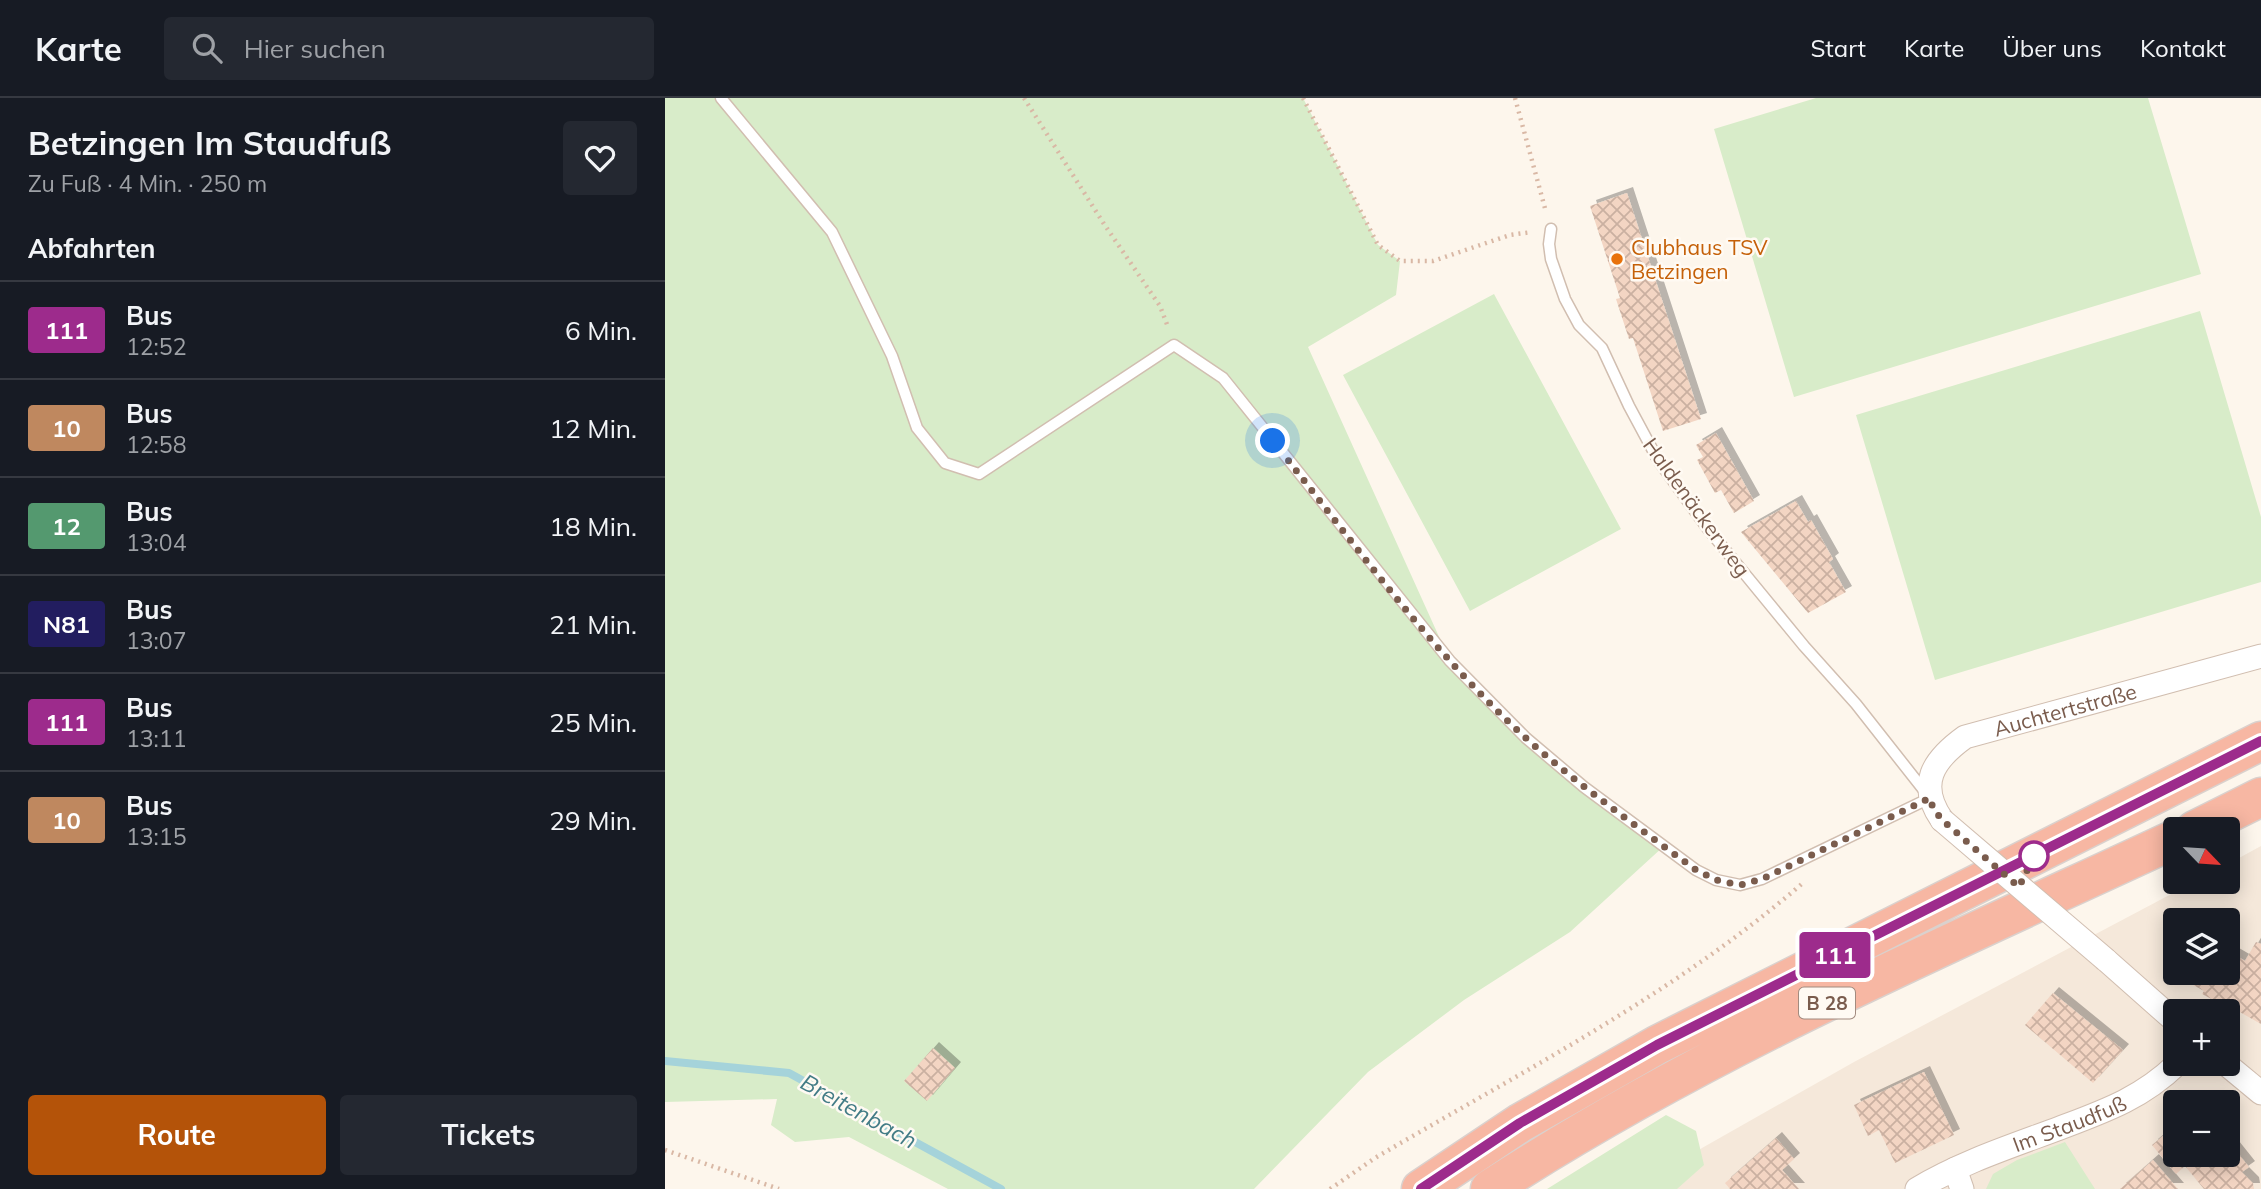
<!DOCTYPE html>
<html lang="de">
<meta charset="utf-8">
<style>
:root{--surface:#171b24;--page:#242831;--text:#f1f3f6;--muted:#9ea1a6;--line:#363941;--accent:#b45309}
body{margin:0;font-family:Mulish,sans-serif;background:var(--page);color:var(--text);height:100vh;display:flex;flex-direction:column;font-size:26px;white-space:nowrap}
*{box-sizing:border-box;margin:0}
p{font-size:23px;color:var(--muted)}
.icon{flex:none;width:38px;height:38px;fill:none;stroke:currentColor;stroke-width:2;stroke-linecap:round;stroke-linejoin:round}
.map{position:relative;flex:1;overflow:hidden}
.panel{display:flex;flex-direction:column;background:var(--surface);width:665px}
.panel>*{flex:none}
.badge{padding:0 14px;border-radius:5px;font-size:24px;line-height:46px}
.needle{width:46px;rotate:115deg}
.tools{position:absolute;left:1498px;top:719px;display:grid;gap:14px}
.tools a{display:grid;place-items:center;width:77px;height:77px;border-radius:7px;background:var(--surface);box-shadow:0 4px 18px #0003;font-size:35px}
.you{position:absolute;width:35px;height:35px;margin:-18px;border:5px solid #fff;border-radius:50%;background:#1a73e8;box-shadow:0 0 0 10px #1a73e833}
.map>.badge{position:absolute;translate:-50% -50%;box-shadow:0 0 0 4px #fff}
h2{padding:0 28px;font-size:26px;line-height:63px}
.round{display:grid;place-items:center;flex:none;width:74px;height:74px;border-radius:7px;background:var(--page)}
.overview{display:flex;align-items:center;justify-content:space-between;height:119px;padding:0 28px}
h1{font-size:33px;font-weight:700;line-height:52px}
.action{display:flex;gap:14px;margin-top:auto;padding:14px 28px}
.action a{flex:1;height:80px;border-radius:7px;background:var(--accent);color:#fff;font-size:28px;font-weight:700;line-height:80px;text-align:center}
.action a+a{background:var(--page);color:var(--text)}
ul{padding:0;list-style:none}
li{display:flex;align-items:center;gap:21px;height:98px;padding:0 28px;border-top:2px solid var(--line)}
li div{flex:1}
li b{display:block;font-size:26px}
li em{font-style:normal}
li .badge{min-width:77px;font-weight:700;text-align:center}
header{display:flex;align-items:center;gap:42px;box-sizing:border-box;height:98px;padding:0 35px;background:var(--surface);border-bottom:2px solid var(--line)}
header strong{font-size:33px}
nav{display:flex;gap:38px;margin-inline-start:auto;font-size:24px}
.search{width:490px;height:63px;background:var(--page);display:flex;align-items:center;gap:18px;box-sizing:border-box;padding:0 24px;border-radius:7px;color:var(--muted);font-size:26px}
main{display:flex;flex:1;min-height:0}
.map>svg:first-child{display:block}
.residential{fill:#f5e8da;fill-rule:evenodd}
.green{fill:#d8ecc9}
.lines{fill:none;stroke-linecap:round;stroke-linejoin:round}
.stream{stroke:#a5d3da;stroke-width:8}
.building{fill:url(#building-cross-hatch);filter:url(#shadow)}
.lane-casing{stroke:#d1beb0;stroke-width:13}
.street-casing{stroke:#d1beb0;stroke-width:25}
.highway-casing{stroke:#dad1cd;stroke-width:41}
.path{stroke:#d9b8a5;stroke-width:4.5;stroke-dasharray:2 5;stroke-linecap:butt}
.lane{stroke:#fff;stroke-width:10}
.street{stroke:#fff;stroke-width:23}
.highway{stroke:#f7b7a3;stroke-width:38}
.street-bridge-casing{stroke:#d1beb0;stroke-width:25;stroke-linecap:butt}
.street-bridge{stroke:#fff;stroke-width:23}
.line-casing{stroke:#fff;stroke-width:16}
.line{stroke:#9d2b8c;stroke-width:10}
.walk{stroke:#7a5c4d;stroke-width:7;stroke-dasharray:0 12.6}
.food-dot{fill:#e8710a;stroke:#fffaf3;stroke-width:2.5}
.stop-dot{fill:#fff;stroke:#9d2b8c;stroke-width:3.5}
.labels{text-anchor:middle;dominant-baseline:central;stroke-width:5;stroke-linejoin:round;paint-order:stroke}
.shield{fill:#fffaf3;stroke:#a28b7f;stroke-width:2}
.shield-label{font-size:19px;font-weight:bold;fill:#7a5c4d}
.food-label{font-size:21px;fill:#c56008;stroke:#fffaf3;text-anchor:start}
.street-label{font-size:21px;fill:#7a5c4d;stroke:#fffaf3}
.water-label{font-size:23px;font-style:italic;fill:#437c86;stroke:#fffaf3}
</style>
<header>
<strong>Karte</strong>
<div class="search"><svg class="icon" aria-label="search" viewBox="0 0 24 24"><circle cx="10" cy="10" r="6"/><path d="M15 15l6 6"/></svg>Hier suchen</div>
<nav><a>Start</a><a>Karte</a><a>Über uns</a><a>Kontakt</a></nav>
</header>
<main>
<section class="panel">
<div class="overview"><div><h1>Betzingen Im Staudfuß</h1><p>Zu Fuß · 4 Min. · 250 m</p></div><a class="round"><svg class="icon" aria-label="heart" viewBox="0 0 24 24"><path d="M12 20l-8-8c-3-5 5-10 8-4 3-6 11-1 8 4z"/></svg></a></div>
<h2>Abfahrten</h2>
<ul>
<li><span class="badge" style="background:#9d2b8c;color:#fff">111</span><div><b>Bus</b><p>12:52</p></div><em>6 Min.</em></li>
<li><span class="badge" style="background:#bf885f;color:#fff">10</span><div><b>Bus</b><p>12:58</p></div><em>12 Min.</em></li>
<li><span class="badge" style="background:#54996f;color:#fff">12</span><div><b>Bus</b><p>13:04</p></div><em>18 Min.</em></li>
<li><span class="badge" style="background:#221d5f;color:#fff">N81</span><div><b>Bus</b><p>13:07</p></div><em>21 Min.</em></li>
<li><span class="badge" style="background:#9d2b8c;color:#fff">111</span><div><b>Bus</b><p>13:11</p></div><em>25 Min.</em></li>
<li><span class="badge" style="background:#bf885f;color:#fff">10</span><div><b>Bus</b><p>13:15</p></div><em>29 Min.</em></li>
</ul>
<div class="action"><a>Route</a><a>Tickets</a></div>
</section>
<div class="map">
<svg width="1596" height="1091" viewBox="0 0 1596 1091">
<defs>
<pattern id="building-cross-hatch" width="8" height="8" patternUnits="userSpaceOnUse" patternTransform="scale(1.75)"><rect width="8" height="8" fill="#f3d5c3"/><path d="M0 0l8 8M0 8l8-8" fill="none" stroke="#cab0a1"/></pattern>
<filter id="shadow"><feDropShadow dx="6" dy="-6" stdDeviation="0" flood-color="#0004"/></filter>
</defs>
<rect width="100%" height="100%" fill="#fdf6ec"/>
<path class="residential" d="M 1596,748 L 1596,1091 L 979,1091 L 1037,1050 L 1189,964 L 1529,784 L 1563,784 L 1563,766 ZM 1510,822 L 1563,822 L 1563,875 L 1510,875 ZM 1510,914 L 1563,914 L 1563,966 L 1510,966 ZM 1510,1004 L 1563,1004 L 1563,1057 L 1510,1057 Z"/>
<path class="green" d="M 0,0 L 638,0 L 713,147 L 735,163 L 731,197 L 643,249 L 785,563 L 861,640 L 999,748 L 905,834 L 799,902 L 703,974 L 589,1091 L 283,1091 L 184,1039 L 130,1044 L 106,1027 L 112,1001 L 0,1004 Z
M 1151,0 L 1483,0 L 1536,176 L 1129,299 L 1049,31 Z
M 829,196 L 956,431 L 805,513 L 678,277 Z
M 1535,213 L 1596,419 L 1596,484 L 1270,582 L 1191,317 Z
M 1001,1017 L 1031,1033 L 1039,1067 L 1012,1091 L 882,1091 Z
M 1400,1044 L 1430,1091 L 1321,1091 L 1328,1076 L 1352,1062 Z"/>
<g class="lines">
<path class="stream" d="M 0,963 L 124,975 L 336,1091"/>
</g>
<path class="building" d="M 962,95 L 1036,321 L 998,333 L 968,240 L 964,241 L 951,201 L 955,200 L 925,108 Z
M 1051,335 L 1089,403 L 1069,415 L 1056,392 L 1050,395 L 1032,362 L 1038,359 L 1031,347 Z
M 1131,403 L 1143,424 L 1146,422 L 1168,461 L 1164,464 L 1181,494 L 1143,515 L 1076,434 Z
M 1591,844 L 1596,846 L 1596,926 L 1557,904 L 1556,906 L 1537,896 L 1539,893 L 1512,878 L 1514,875 L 1563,875 L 1563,853 L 1580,863 Z
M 1388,895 L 1458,952 L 1428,985 L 1360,927 Z
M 268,950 L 290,970 L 262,1003 L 239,983 Z
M 1259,974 L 1289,1037 L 1230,1065 L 1214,1032 L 1203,1038 L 1189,1007 Z
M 1510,1028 L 1510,1057 L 1563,1057 L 1563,1054 L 1568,1049 L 1584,1069 L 1577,1074 L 1588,1085 L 1589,1091 L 1539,1091 L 1520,1068 L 1511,1076 L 1487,1047 Z
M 1111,1040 L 1129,1061 L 1117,1072 L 1134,1091 L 1065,1091 L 1060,1085 Z
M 1488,1062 L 1513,1091 L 1455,1091 Z"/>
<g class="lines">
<g class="lane-casing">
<path id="lane" d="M 56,0 L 167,134 L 227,258 L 252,330 L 280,365 L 314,376 L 509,247 L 558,280 L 785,563 L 861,640 L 919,689 L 1031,772 L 1051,782 L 1075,787 L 1097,781 L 1265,700 L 1191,606 L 1139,548 L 1043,431 L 993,362 L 964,308 L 937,250 L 914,227 L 900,201 L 886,161 L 884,146 L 886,131"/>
</g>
<g class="street-casing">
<g id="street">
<path id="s1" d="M 1277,722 C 1252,686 1268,662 1300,639 L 1596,558"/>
<path d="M 1441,862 L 1510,923"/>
<path d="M 1561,966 L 1596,995"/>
<path d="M 1290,1071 L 1297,1091"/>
<path id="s2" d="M 1252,1091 C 1297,1064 1347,1048 1395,1030 C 1440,1013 1477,1000 1512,966"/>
</g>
</g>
<g class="highway-casing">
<path id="highway" d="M 1530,732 L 1596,699
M 756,1091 L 855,1025 L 992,947 L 1596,643
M 825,1091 C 1040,951 1278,849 1510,741"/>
</g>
<path class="path" d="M 359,0 L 439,126 L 495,208 L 503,229
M 638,0 L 713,147 L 735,163 L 768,163 L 845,137 L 867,134
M 850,0 L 881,114
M 0,1052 L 114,1091
M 665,1091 L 710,1060 C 856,974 1010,896 1139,784"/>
<use href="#lane" class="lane"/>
<use href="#street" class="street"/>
<use href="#highway" class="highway"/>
<g class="street-bridge-casing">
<path id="street-bridge" d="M 1277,722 L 1441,862"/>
</g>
<use href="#street-bridge" class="street-bridge"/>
</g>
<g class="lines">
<g class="line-casing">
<path id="line" d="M 756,1091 L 855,1025 L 992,947 L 1596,643"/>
</g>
<use href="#line" class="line"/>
<path class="walk" d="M 608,343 C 689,445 766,554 863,642 C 916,689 974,730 1031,772 L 1051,782 L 1075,787 L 1097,781 L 1265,700 L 1268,710 L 1277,722 L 1354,789 L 1369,758"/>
</g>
<circle class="food-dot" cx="952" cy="161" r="7"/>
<circle class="stop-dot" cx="1369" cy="758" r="14"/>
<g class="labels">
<rect class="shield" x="1134" y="889.5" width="56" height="31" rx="5"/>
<g class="shield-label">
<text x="1162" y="905">B 28</text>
</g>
<g class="food-label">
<text x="966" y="149">Clubhaus TSV<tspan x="966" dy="24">Betzingen</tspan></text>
</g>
<g class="street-label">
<text transform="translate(1032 409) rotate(54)">Haldenäckerweg</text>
<text stroke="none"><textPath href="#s1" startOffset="203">Auchtertstraße</textPath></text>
<text stroke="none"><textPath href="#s2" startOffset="166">Im Staudfuß</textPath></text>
</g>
<g class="water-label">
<text transform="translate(194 1013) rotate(29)">Breitenbach</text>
</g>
</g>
</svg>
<div class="tools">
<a><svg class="needle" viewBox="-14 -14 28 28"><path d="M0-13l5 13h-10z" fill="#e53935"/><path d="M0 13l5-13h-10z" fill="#9ea1a6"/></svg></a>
<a><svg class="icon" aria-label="layers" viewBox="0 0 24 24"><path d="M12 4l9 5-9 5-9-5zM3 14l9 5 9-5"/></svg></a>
<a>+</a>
<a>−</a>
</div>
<div class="you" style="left:608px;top:343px"></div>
<b class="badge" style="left:1170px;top:857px;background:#9d2b8c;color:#fff">111</b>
</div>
</main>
